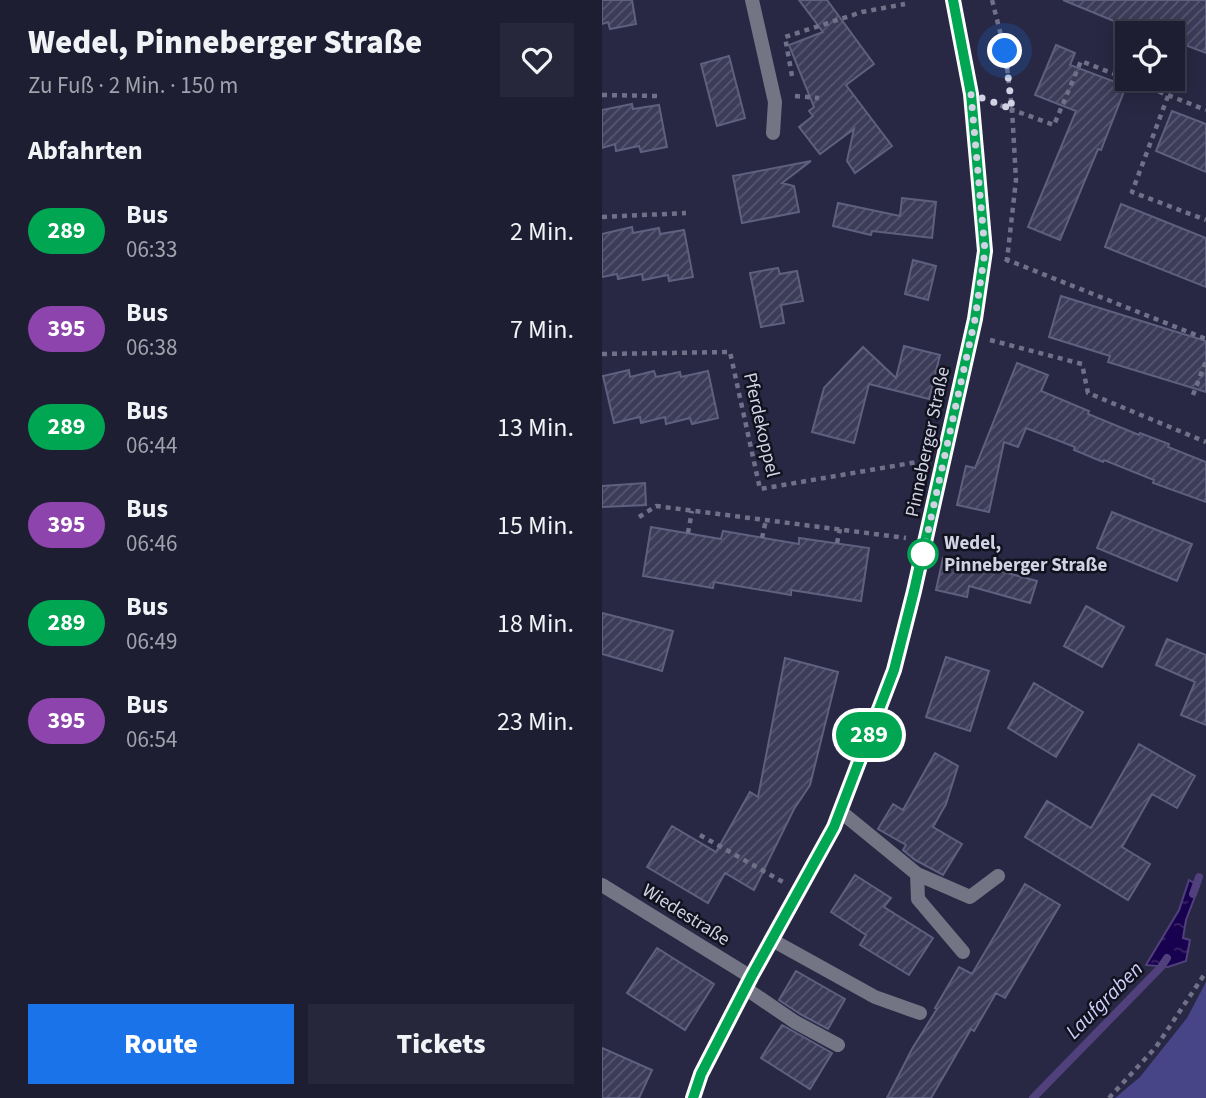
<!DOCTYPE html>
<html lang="de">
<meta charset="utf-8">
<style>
:root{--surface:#1e1e33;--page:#26273b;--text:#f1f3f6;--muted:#a1a2ac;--line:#3c3c4e;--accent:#1a73e8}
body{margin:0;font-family:"Source Sans 3",sans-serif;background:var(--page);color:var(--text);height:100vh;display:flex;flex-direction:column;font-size:26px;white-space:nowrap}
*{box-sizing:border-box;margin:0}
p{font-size:23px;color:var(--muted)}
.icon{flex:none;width:38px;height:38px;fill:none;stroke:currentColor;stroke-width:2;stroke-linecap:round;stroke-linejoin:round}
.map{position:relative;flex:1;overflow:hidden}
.drawer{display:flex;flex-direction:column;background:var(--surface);width:602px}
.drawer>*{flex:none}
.badge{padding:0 14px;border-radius:23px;font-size:24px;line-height:46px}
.fabs{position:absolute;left:513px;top:21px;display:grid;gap:14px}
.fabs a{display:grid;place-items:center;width:70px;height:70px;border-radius:0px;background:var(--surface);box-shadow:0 4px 18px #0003,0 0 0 2px var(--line);font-size:35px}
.you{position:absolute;width:35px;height:35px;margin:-18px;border:5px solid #fff;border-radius:50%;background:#1a73e8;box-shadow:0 0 0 10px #1a73e833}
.map>.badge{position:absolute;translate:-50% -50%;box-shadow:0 0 0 4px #fff}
h2{padding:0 28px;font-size:26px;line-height:63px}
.round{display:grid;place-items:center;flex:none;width:74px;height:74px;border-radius:0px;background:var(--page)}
.summary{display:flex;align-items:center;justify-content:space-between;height:119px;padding:0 28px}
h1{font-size:33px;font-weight:800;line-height:52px}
.primary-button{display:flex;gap:14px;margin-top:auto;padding:14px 28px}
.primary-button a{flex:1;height:80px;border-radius:0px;background:var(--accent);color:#fff;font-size:28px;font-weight:800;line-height:80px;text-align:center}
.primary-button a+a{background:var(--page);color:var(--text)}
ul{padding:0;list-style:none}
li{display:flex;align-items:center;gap:21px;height:98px;padding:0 28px}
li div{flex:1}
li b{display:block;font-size:26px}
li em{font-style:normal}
li .badge{min-width:77px;font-weight:700;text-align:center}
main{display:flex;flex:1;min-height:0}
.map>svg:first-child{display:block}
.grass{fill:#484488}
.water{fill:url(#water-ripples);stroke:#50407b;stroke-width:2}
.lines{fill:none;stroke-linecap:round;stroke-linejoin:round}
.stream{stroke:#50407b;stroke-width:8}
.building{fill:url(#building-hatch);stroke:#5f607f;stroke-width:2}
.path{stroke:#707189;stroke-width:4.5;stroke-dasharray:5 5;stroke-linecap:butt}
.service{stroke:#747584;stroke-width:14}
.minor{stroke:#747584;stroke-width:14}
.secondary{stroke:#9e9eb6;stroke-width:14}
.line-casing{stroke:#fff;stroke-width:16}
.line{stroke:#00a651;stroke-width:10}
.walk{stroke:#d1d2e4;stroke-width:7;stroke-dasharray:0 12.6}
.stop-dot{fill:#fff;stroke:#00a651;stroke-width:3.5}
.labels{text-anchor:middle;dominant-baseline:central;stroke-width:5;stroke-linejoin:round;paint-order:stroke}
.street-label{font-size:19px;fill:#d1d2e4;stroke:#12121f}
.stop-label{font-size:19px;font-weight:bold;fill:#d1d2e4;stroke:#12121f;text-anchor:start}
.water-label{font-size:21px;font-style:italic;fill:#ced0fc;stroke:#12121f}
</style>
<main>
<section class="drawer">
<div class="summary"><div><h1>Wedel, Pinneberger Straße</h1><p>Zu Fuß · 2 Min. · 150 m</p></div><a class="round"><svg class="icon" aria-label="heart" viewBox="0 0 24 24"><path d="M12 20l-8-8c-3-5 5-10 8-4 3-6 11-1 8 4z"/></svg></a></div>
<h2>Abfahrten</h2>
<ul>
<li><span class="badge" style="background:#00a651;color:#fff">289</span><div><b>Bus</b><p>06:33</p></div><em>2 Min.</em></li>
<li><span class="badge" style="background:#8e44ad;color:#fff">395</span><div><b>Bus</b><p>06:38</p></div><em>7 Min.</em></li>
<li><span class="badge" style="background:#00a651;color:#fff">289</span><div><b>Bus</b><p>06:44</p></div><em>13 Min.</em></li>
<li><span class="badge" style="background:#8e44ad;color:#fff">395</span><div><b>Bus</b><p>06:46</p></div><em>15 Min.</em></li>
<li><span class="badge" style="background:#00a651;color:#fff">289</span><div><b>Bus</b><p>06:49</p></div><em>18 Min.</em></li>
<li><span class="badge" style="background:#8e44ad;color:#fff">395</span><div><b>Bus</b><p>06:54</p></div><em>23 Min.</em></li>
</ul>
<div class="primary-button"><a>Route</a><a>Tickets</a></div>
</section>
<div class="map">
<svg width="604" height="1098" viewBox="0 0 604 1098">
<defs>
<pattern id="water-ripples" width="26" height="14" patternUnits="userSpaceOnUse" patternTransform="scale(1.75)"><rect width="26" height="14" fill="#18014e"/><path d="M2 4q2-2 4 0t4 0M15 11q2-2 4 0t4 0" fill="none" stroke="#392567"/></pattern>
<pattern id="building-hatch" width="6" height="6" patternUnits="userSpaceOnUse" patternTransform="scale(1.75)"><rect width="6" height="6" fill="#3c3c59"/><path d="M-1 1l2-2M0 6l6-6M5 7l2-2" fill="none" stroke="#575771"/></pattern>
</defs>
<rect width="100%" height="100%" fill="#282844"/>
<path class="grass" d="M 604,982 L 604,1098 L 513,1098 L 538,1077 L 585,1018 Z"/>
<path class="water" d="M 587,880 L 597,886 L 584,920 L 581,938 L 588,940 L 584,961 L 566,967 L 544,965 L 577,910 Z"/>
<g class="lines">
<path class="stream" d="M 591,894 L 597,877
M 431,1098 L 559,967 L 565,958"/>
</g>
<path class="building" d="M 0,0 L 30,0 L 34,24 L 8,29 L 6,22 L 0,24 Z
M 197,0 L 225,0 L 272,64 L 244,85 L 290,146 L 253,173 L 245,161 L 252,129 L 218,154 L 197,127 L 211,116 L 207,111 L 212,107 L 187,45 L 221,32 Z
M 461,0 L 604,0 L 604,53 L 570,40 L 570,33 L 555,33 L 538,26 L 536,31 Z
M 454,45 L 473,53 L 468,65 L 524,86 L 499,150 L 496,149 L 458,240 L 426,227 L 474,111 L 433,95 Z
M 127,56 L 143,118 L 115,126 L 99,64 Z
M 30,104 L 31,109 L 57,105 L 65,147 L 39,152 L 37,146 L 14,151 L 13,144 L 0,148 L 0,110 Z
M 570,111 L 604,124 L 604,172 L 554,151 Z
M 209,161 L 180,183 L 192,186 L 197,212 L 140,223 L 131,176 Z
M 300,198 L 334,202 L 330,238 L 270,231 L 269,235 L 231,226 L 236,203 L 298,216 Z
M 519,204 L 604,238 L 604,287 L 503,247 Z
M 30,227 L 31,233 L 57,228 L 58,234 L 82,230 L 91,277 L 67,281 L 66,275 L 41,280 L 40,274 L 16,279 L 15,274 L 0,277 L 0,234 Z
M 311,260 L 334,266 L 326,300 L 303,294 Z
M 176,268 L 178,274 L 195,271 L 201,301 L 179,305 L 182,323 L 159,327 L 148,273 Z
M 459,296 L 604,341 L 604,392 L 506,362 L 508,356 L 447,337 Z
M 302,346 L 338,355 L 327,399 L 267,384 L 252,443 L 210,432 L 222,388 L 261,347 L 294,378 Z
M 415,363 L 446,375 L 439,391 L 487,411 L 486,414 L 537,435 L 538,433 L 567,444 L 566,447 L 604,462 L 604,502 L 551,483 L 552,480 L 502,460 L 501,462 L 472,450 L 473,447 L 424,428 L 416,447 L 402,442 L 387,512 L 355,505 L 364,466 L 373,468 Z
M 27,370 L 28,377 L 52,371 L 54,377 L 78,372 L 79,377 L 106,371 L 116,418 L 90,424 L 88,418 L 64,424 L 63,417 L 39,423 L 38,417 L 12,423 L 1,376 Z
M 43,483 L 44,505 L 0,507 L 0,486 Z
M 510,512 L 590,544 L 575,581 L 495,548 Z
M 49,527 L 119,539 L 121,531 L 197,544 L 197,538 L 267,548 L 259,601 L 189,590 L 189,595 L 112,582 L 111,588 L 41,576 Z
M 341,558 L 394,570 L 435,581 L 428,603 L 367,586 L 365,597 L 334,590 Z
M 484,606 L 522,627 L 500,667 L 462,646 Z
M 0,613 L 71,631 L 60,671 L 0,654 Z
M 565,639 L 604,655 L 604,725 L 579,715 L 593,682 L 554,665 Z
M 344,657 L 387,671 L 368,731 L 324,717 Z
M 183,658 L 236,672 L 208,785 L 192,809 L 152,890 L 123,873 L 106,903 L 45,867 L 70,826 L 114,852 L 148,792 L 156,797 Z
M 432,683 L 481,712 L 454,757 L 406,728 Z
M 537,744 L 593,776 L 575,808 L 550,794 L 520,847 L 548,864 L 526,900 L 423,837 L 445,801 L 489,828 Z
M 333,753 L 356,766 L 344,804 L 331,827 L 360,844 L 341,875 L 313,860 L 301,850 L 304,845 L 276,829 L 291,804 L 301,810 Z
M 253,875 L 289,898 L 282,907 L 331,938 L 307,975 L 258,945 L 264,935 L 229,912 Z
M 423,884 L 458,905 L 403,998 L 394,993 L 372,1031 L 369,1029 L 329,1098 L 285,1098 L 310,1049 L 335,1009 L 333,1008 L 357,967 L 370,974 Z
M 55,948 L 112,984 L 83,1030 L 25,993 Z
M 194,971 L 243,999 L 226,1029 L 198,1014 L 177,1000 Z
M 180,1025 L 230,1053 L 208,1089 L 159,1058 Z
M 0,1048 L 50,1070 L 37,1098 L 0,1098 Z"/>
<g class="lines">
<path class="path" d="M 390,0 L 403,51 L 410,109 L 414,180 L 405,260 L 401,266
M 190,76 L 183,37 L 260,12 L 303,4
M 0,95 L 56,96
M 193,96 L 217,98
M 566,96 L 530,192 L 604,220
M 389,102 L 452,125 L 479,61 L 604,110
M 0,217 L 84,213
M 403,259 L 604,339
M 388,340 L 480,364 L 486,393 L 604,442
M 0,354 L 128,352 L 158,489 L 321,461
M 591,395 L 604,361
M 37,517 L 54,506 L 304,538
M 86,533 L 90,511
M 160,538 L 164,520
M 235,543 L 238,529
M 98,835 L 181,882
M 507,1098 L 554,1047 L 604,972"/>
<path class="service" d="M 238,811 L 315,874 L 368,897 L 396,876
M 315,874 L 316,899 L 361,952
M 170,940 L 273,997 L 318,1013
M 143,988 L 193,1022 L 236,1045"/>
<path class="minor" d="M 150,0 L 173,102 L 171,133
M 0,885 L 149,977"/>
<path class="secondary" d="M 91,1098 L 99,1074 L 149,977 L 232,827 L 292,670 L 308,610 L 373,319 L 383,251 L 369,94 L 351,0"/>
</g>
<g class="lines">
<g class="line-casing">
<path id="line" d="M 91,1098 L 99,1074 L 149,977 L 232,827 L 292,670 L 312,591 L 373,319 L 383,251 L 369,94 L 351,0"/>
</g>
<use href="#line" class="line"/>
<path class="walk" d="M 321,554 L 373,319 L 383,251 L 369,94 L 410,109 L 403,51"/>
</g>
<circle class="stop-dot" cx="321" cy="554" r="14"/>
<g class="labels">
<g class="street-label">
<text transform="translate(159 425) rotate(77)">Pferdekoppel</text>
<text transform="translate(326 442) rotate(-78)">Pinneberger Straße</text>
<text transform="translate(84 915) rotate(32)">Wiedestraße</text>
</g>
<g class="stop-label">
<text x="342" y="543">Wedel,<tspan x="342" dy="22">Pinneberger Straße</tspan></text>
</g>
<g class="water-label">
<text transform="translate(502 1000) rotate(-45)">Laufgraben</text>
</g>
</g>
</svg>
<div class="fabs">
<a><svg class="icon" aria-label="locate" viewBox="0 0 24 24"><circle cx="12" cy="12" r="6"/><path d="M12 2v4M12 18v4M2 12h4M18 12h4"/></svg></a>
</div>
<div class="you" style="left:403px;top:51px"></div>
<b class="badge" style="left:267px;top:735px;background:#00a651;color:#fff">289</b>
</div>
</main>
